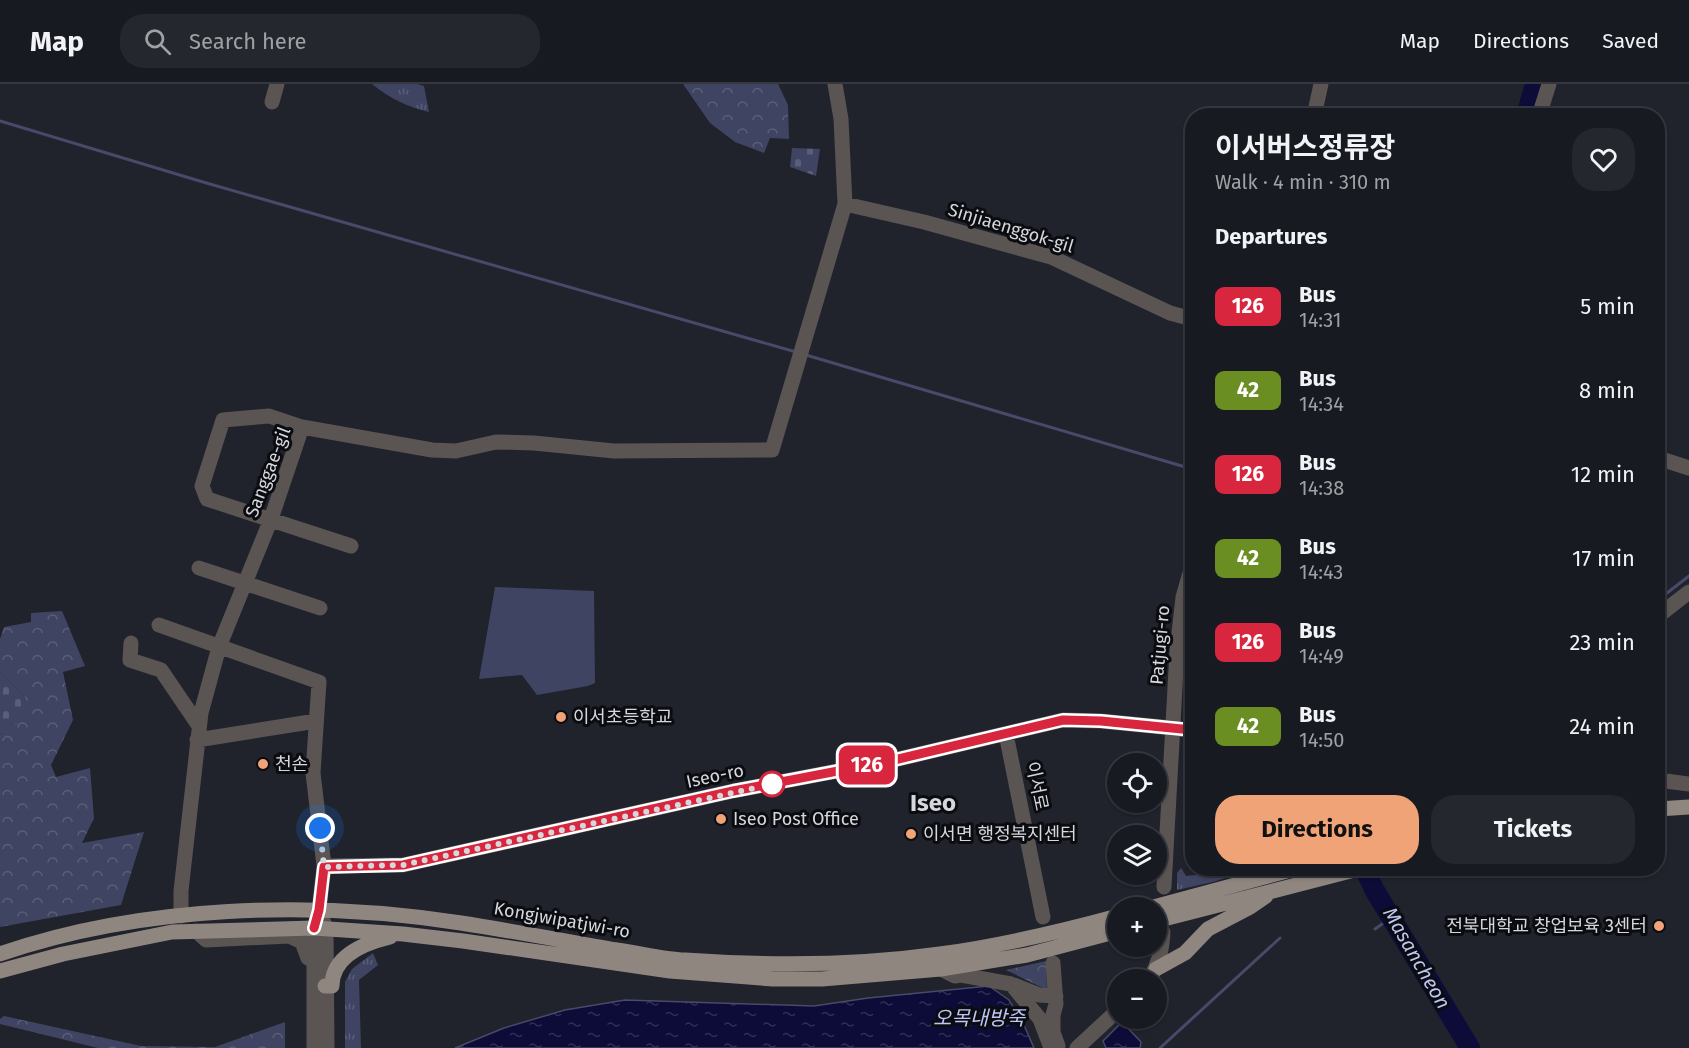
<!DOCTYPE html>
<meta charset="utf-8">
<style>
:root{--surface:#181a21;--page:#25272e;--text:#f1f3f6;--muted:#9fa1a5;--line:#36383f;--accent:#efa377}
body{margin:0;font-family:"Fira Sans","Noto Sans KR",sans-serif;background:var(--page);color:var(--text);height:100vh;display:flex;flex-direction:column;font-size:22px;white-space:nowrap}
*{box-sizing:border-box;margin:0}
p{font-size:20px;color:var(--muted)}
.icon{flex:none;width:33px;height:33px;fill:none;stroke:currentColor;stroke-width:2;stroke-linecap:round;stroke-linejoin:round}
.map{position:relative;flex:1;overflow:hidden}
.drawer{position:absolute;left:1185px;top:24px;width:480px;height:768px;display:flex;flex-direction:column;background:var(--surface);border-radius:24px;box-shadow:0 2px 4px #0004,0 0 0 2px var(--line)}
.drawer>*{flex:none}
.badge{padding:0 12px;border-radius:9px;font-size:21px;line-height:39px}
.fabs{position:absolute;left:1107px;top:669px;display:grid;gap:12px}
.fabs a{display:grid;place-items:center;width:60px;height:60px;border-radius:50%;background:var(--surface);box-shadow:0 2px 4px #0004,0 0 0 2px var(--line);font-size:30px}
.you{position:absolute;width:30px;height:30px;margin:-15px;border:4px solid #fff;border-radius:50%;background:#1a73e8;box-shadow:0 0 0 9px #1a73e833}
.map>.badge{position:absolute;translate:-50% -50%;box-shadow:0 0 0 3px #fff}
h2{padding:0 30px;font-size:22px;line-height:54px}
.round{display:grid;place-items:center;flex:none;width:63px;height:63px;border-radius:24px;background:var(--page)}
.overview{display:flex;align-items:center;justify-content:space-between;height:102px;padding:0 30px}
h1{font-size:28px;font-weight:700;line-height:45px}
.primary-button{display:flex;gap:12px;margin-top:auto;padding:12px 30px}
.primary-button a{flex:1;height:69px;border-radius:24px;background:var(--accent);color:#111;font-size:24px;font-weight:700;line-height:69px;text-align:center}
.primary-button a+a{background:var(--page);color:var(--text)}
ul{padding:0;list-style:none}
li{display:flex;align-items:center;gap:18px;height:84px;padding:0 30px}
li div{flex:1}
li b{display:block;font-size:22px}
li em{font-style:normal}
li .badge{min-width:66px;font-weight:700;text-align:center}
header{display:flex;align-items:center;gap:36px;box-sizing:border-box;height:84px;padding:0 30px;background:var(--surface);border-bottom:2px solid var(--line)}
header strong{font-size:28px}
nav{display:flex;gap:33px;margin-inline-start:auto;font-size:21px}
.search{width:420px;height:54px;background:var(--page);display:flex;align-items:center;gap:15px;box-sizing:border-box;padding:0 21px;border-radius:24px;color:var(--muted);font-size:22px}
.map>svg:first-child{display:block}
.grass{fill:url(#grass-tufts)}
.forest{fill:url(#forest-crowns)}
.cemetery{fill:url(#cemetery-stones)}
.garden{fill:#3f4462}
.water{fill:url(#water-ripples);stroke:#49496a;stroke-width:1.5}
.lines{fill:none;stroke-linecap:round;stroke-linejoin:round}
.stream{stroke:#49496a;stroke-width:3}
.river{stroke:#0d0c39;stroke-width:20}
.minor{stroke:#5a5452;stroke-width:15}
.major{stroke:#908680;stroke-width:15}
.line-casing{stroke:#fff;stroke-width:14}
.line{stroke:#d7263d;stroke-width:9}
.walk{stroke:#d5d7dd;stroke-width:6;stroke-dasharray:0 10.8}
.poi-dot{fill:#efa377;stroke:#0b0c10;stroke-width:2}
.stop-dot{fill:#fff;stroke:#d7263d;stroke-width:3}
.labels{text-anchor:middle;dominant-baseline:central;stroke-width:6;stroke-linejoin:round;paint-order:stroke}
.street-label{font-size:18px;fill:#d5d7dd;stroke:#0b0c10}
.poi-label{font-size:18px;fill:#d5d7dd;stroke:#0b0c10;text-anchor:start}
.water-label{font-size:20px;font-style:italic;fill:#bcc5f6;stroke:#0b0c10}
.district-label{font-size:24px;font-weight:bold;fill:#d5d7dd;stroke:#0b0c10}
</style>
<header>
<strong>Map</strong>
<div class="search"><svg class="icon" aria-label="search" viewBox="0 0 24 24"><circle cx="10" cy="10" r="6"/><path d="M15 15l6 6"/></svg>Search here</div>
<nav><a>Map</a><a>Directions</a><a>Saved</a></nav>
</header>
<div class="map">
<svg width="1689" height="964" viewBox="0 0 1689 964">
<defs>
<pattern id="grass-tufts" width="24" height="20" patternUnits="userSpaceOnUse" patternTransform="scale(1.5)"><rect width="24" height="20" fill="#3f4462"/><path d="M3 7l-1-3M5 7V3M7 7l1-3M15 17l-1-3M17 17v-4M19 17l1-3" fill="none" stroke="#5a5e78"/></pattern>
<pattern id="forest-crowns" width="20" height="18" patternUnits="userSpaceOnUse" patternTransform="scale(1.5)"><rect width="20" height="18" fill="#3f4462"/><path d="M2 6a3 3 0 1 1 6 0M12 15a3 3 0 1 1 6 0" fill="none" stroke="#5a5e78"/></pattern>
<pattern id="cemetery-stones" width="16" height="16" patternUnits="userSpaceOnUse" patternTransform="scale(1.5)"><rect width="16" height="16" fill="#3f4462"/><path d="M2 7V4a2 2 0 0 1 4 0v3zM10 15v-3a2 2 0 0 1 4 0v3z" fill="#5a5e78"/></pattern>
<pattern id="water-ripples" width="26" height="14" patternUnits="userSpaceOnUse" patternTransform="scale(1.5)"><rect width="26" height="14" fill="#0d0c39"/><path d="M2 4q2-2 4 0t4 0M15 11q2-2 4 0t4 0" fill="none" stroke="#2f2f55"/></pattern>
</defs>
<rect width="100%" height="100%" fill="#20222c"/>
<path class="grass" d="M 372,0 L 417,0 L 424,2 L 429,28 C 408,23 389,14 372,0 Z
M 1181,784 L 1186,792 L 1204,790 L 1228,785 L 1252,785 L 1213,798 L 1177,806 L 1177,789 Z
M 373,869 L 378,881 L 359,896 L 361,964 L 345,964 L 345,898 L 352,885 Z"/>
<path class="forest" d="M 683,0 L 778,0 L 788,21 L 789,55 L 770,54 L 764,69 L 735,58 L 710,39 Z
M 62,527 L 85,582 L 63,588 L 73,636 L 51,681 L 56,693 L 90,684 L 94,734 L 82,759 L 144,748 L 121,821 L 0,843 L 0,649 L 5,652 L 25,612 L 0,589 L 0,555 L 4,543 L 31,538 L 31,529 Z
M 1046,877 L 1047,906 L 1006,886 Z
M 4,932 L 141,962 L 215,963 L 285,938 L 285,964 L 98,964 L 0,940 L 0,935 Z"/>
<path class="cemetery" d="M 792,64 L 820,65 L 816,92 L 790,83 Z
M 0,589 L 25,612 L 23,633 L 5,652 L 0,649 Z"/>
<path class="garden" d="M 495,503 L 594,507 L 595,599 L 588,602 L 537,611 L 522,591 L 479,595 Z"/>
<path class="water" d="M 989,902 L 1009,916 L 1024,941 L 1034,964 L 455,964 L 504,944 L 565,926 L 625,916 L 814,922 L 868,914 Z
M 1122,938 L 1141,958 L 1140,964 L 1106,964 L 1103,957 Z"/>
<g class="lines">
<path class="stream" d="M 0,37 L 203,98 L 796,268
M 806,271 L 1192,385
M 1658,516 L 1689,492
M 1375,845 L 1392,833
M 1160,964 L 1280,854"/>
<path class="river" d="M 1526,32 L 1535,0
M 1364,784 L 1375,807 L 1470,964"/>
<path class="minor" d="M 272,18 L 277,0
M 1314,32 L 1321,0
M 1539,32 L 1549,0
M 845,120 L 924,138 L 1051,173 L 1170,229 L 1192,235
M 1658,374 L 1689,384
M 351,462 L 207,415 L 202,402 L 223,336 L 269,332 L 302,343 L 432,366 L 456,367 L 496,358 L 534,359 L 614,367 L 772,366 L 845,120 L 841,35 L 835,0
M 199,484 L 320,524
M 1658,532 L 1689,508
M 159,541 L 319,598 L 313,689 L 324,782
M 131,559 L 130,576 L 161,586 L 199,642
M 1006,650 L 1043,833
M 197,656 L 316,637
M 1658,696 L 1689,700
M 1164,803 L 1177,567 L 1183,513 L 1192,482
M 181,832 L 181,807 L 201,629 L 219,563 L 271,435 L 302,343
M 322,834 L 326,844 L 327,964
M 196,847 L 206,856 L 289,852 L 302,858 L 308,874 L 314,877
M 1053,879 L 1056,920 L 1053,931 L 1053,948 L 1058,962
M 941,885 L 955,892 L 961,891 L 1011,900 L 1040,935 L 1051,964
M 1149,896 C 1159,880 1162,866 1163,848
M 1014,901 L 1039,911 L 1056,912
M 314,964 L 314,844 L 319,826 L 324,782 L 403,781 L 733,707 L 890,677 L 1063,636 L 1101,637 L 1192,646
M 1077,964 L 1118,926"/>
<path class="major" d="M 1658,725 L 1689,723
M 1150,824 L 1298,784
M 1156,837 L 1362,784
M 0,870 C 142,821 313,816 461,839 C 513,847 565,857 617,866 C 640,869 662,875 685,876 C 770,882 855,882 940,870 C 1000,862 1059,848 1118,832
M 1156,885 L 1185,869 L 1208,845 L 1250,823 L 1266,812
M 0,887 L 63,870 L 172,848 L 314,844 L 403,850 L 463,857 L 670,887 L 773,895 L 822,895 L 941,885 L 1027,871 L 1118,847
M 325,902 L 332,902 C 332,871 365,859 390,853"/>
</g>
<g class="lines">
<g class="line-casing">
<path id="line" d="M 314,844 L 319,826 L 324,783 L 403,781 L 733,707 L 890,677 L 1063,636 L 1101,637 L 1192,646"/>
</g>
<use href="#line" class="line"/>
<path class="walk" d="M 320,744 L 324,783 L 403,781 L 778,699 L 772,700"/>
</g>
<g class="poi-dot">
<circle cx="561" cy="633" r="6"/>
<circle cx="263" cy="680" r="6"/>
<circle cx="721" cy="735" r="6"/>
<circle cx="911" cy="750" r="6"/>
<circle cx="1659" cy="842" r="6"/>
</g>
<circle class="stop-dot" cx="772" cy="700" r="12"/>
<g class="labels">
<g class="street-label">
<text transform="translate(1011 144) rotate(17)">Sinjiaenggok-gil</text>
<text transform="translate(268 388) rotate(-69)">Sanggae-gil</text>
<text transform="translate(1160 561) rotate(-85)">Patjugi-ro</text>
<text transform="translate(715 692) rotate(-12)">Iseo-ro</text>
<text transform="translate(1037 702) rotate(78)">이서로</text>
<text transform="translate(562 836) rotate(10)">Kongjwipatjwi-ro</text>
</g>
<g class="poi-label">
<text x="573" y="633">이서초등학교</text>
<text x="275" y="680">천손</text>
<text x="733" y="735">Iseo Post Office</text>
<text x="923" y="750">이서면 행정복지센터</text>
<text x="1647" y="842" text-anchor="end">전북대학교 창업보육 3센터</text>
</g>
<g class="water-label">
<text transform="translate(1417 874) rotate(60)">Masancheon</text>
<text x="979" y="934">오목내방죽</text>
</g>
<g class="district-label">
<text x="933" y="719">Iseo</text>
</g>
</g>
</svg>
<div class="fabs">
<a><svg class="icon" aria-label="locate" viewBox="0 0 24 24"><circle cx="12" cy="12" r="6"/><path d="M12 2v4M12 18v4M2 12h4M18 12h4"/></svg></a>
<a><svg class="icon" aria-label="layers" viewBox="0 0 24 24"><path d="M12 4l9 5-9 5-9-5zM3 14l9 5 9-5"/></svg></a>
<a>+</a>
<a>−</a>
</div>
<div class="you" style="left:320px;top:744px"></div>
<b class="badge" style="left:867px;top:681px;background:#d7263d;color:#fff">126</b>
<section class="drawer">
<div class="overview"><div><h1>이서버스정류장</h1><p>Walk · 4 min · 310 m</p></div><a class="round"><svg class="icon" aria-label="heart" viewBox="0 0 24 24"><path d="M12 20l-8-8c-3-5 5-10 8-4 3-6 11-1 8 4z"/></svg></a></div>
<h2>Departures</h2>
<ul>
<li><span class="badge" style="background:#d7263d;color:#fff">126</span><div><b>Bus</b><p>14:31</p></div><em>5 min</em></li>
<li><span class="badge" style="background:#6b8e23;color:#fff">42</span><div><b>Bus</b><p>14:34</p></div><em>8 min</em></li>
<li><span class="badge" style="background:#d7263d;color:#fff">126</span><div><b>Bus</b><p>14:38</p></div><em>12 min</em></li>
<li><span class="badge" style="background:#6b8e23;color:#fff">42</span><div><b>Bus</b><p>14:43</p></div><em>17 min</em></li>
<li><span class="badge" style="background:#d7263d;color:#fff">126</span><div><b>Bus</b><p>14:49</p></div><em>23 min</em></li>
<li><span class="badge" style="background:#6b8e23;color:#fff">42</span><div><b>Bus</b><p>14:50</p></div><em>24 min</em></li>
</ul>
<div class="primary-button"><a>Directions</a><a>Tickets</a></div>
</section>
</div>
